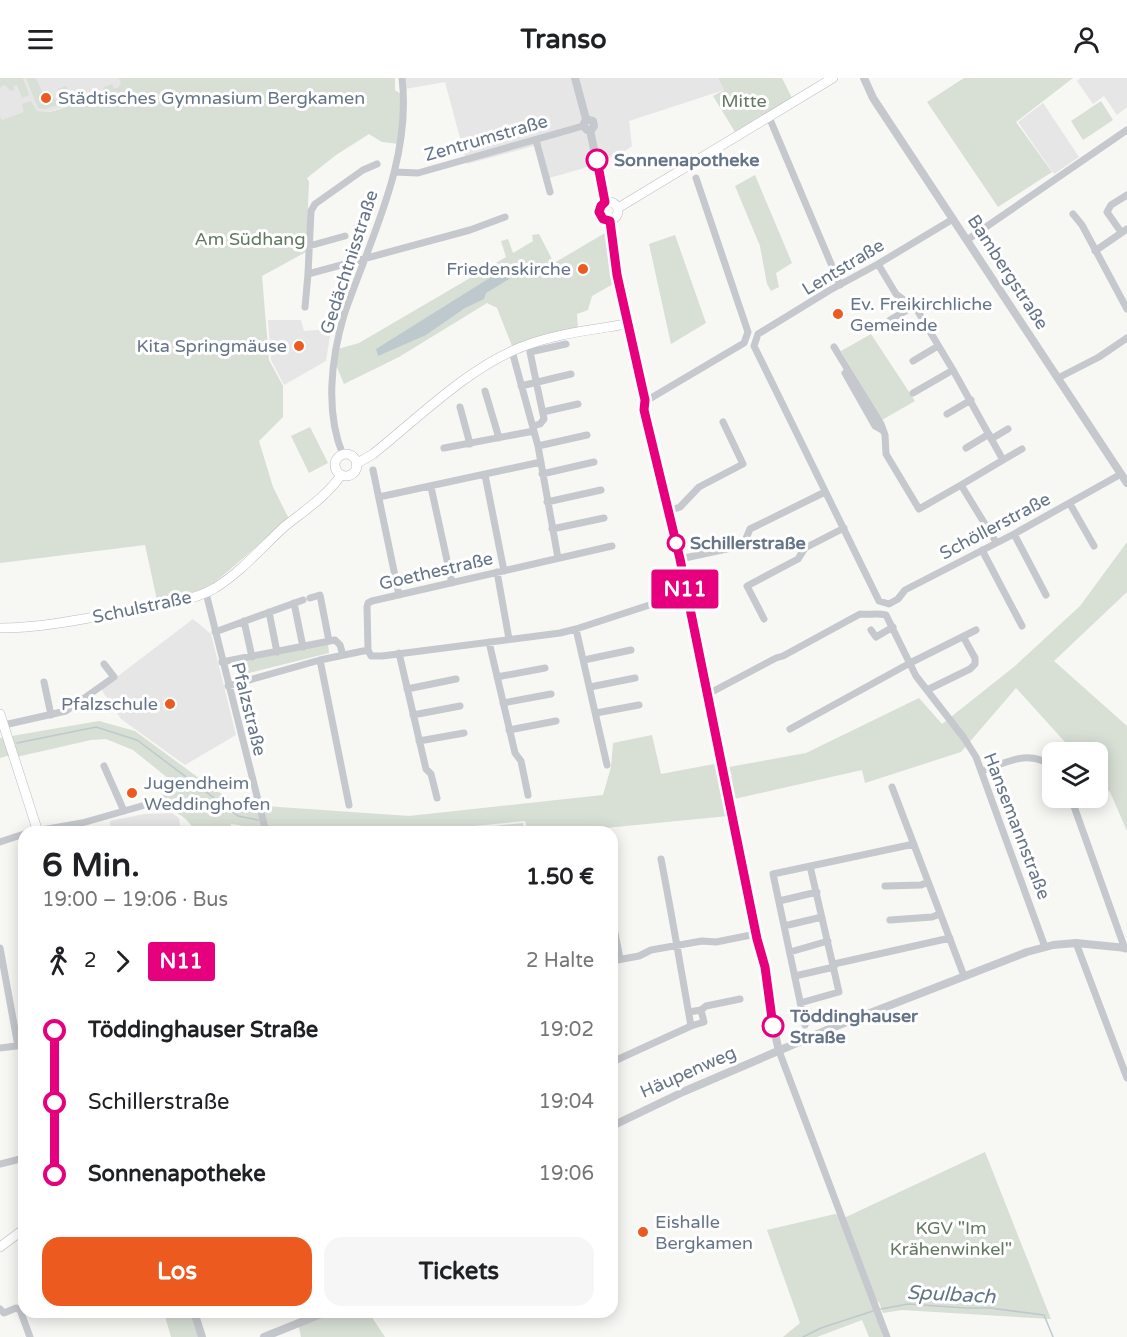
<!DOCTYPE html>
<html lang="de">
<meta charset="utf-8">
<style>
:root{--surface:#fff;--page:#f6f6f6;--text:#202124;--muted:#757577;--accent:#ec5a1f}
body{margin:0;font-family:"Varela Round",sans-serif;background:var(--page);color:var(--text);height:100vh;display:flex;flex-direction:column;font-size:22px;white-space:nowrap}
*{box-sizing:border-box;margin:0}
p{font-size:20px;color:var(--muted)}
.icon{flex:none;width:33px;height:33px;fill:none;stroke:currentColor;stroke-width:2;stroke-linecap:round;stroke-linejoin:round}
.map{position:relative;flex:1;overflow:hidden}
.drawer{position:absolute;left:18px;top:748px;width:600px;height:492px;display:flex;flex-direction:column;background:var(--surface);border-radius:18px;box-shadow:0 3px 15px #0003}
.drawer>*{flex:none}
.badge{padding:0 12px;border-radius:4px;font-size:21px;line-height:39px}
.controls{position:absolute;left:1042px;top:664px;display:grid;gap:12px}
.controls a{display:grid;place-items:center;width:66px;height:66px;border-radius:12px;background:var(--surface);box-shadow:0 3px 15px #0003;font-size:30px}
.map>.badge{position:absolute;translate:-50% -50%;box-shadow:0 0 0 3px #fff}
.legs{display:flex;align-items:center;gap:9px;height:66px;padding:0 24px;font-size:20px}
.legs p{margin-inline-start:auto}
.summary{display:flex;align-items:center;justify-content:space-between;height:102px;padding:0 24px}
h1{font-size:33px;font-weight:700;line-height:45px}
.button{display:flex;gap:12px;margin-top:auto;padding:12px 24px}
.button a{flex:1;height:69px;border-radius:18px;background:var(--accent);color:#fff;font-size:24px;font-weight:700;line-height:69px;text-align:center}
.button a+a{background:var(--page);color:var(--text)}
ul{padding:0 24px;list-style:none}
li{display:flex;align-items:center;gap:21px;height:72px;font-size:22px}
li i{display:grid;place-items:center;width:9px;height:100%;margin:0 8px;background:currentColor}
li i::after{content:'';width:15px;height:15px;margin:-8px;border:4px solid;border-radius:50%;background:var(--surface)}
li p{margin-inline-start:auto}
li:first-child i{background:linear-gradient(#0000 50%,currentColor 0)}
li:last-child i{background:linear-gradient(currentColor 50%,#0000 0)}
header{display:flex;justify-content:space-between;align-items:center;height:78px;padding:0 24px;background:var(--surface);font-size:27px;font-weight:700}
.map>svg:first-child{display:block}
.built{fill:#e5e6e5}
.green{fill:#d8dfd5}
.water{fill:#bec9ce}
.lines{fill:none;stroke-linecap:round;stroke-linejoin:round}
.stream{stroke:#bec9ce;stroke-width:1.5}
.secondary-casing{stroke:#b7bcc1;stroke-width:10}
.minor{stroke:#c5c8cc;stroke-width:7}
.tertiary{stroke:#c5c8cc;stroke-width:8}
.secondary{stroke:#fff;stroke-width:9}
.line-1-casing{stroke:#fff;stroke-width:14}
.line-1{stroke:#e6007e;stroke-width:9}
.poi-dot{fill:#ec5a1f;stroke:#fff;stroke-width:2}
.stop-1-dot{fill:#fff;stroke:#e6007e;stroke-width:3}
.labels{text-anchor:middle;dominant-baseline:central;stroke-width:6;stroke-linejoin:round;paint-order:stroke}
.poi-label{font-size:18px;fill:#657587;stroke:#fff;text-anchor:start}
.park-label{font-size:18px;fill:#637860;stroke:#fff}
.street-label{font-size:18px;fill:#657587;stroke:#fff}
.stop-label{font-size:18px;font-weight:bold;fill:#657587;stroke:#fff;text-anchor:start}
.water-label{font-size:20px;font-style:italic;fill:#607783;stroke:#fff}
</style>
<header><svg class="icon" aria-label="menu" viewBox="0 0 24 24"><path d="M4 6h16M4 12h16M4 18h16"/></svg>Transo<svg class="icon" aria-label="person" viewBox="0 0 24 24"><circle cx="12" cy="8" r="4"/><path d="M4 21q1-7 8-7t8 7"/></svg></header>
<div class="map">
<svg width="1127" height="1259" viewBox="0 0 1127 1259">
<rect width="100%" height="100%" fill="#f7f7f4"/>
<path class="built" d="M 0,0 L 148,0 L 74,27 L 0,46 Z
M 403,0 L 718,0 L 724,12 L 629,43 L 632,68 L 622,75 L 581,91 L 549,100 L 541,66 L 467,86 L 445,4 L 405,11 Z
M 1080,0 L 1127,0 L 1127,29 L 1117,37 L 1104,18 L 1093,26 L 1077,3 Z
M 1043,25 L 1079,79 L 1054,96 L 1018,44 Z
M 268,242 L 301,242 L 304,253 L 331,251 L 326,283 L 284,307 L 271,282 Z
M 193,541 L 211,556 L 236,657 L 185,687 L 121,641 L 101,611 Z
M 172,735 L 179,740 L 181,754 L 111,754 L 110,743 L 144,736 Z"/>
<path class="green" d="M 0,0 L 23,0 L 29,17 L 22,20 L 17,7 L 13,8 L 14,12 L 11,13 L 5,7 L 0,9 Z
M 26,0 L 36,0 L 45,21 L 53,18 L 55,22 L 61,19 L 58,11 L 66,8 L 72,17 L 71,23 L 45,31 L 38,30 Z
M 119,0 L 395,0 L 395,12 L 402,17 L 399,66 L 382,64 L 369,56 L 336,77 L 307,100 L 309,104 L 306,174 L 262,198 L 269,282 L 283,308 L 283,339 L 259,363 L 273,409 L 289,441 L 207,511 L 157,522 L 145,467 L 0,485 L 0,39 L 2,42 L 24,34 L 22,26 L 31,23 L 36,32 C 48,38 69,29 79,22 L 84,24 L 102,17 L 104,9 L 112,6 L 114,11 L 119,9 L 121,5 Z
M 718,0 L 782,0 L 793,22 L 735,54 L 713,18 L 724,12 Z
M 964,0 L 1073,0 L 1016,44 L 1052,94 L 998,129 L 927,24 Z
M 1101,23 L 1113,42 L 1083,62 L 1071,43 Z
M 755,97 L 792,185 L 776,195 L 779,209 L 771,213 L 767,206 L 760,168 L 735,108 Z
M 605,155 L 615,205 L 592,218 L 588,232 L 577,236 L 578,251 L 537,260 L 512,268 L 497,230 L 487,225 L 399,279 L 344,306 L 336,287 L 338,271 L 359,265 L 506,179 L 501,163 L 508,161 L 513,175 L 533,163 L 532,157 L 539,156 L 554,185 Z
M 675,157 L 706,245 L 671,266 L 649,166 Z
M 871,256 L 915,323 L 882,342 L 841,273 Z
M 310,349 L 328,385 L 309,395 L 291,358 Z
M 1127,464 L 1127,514 L 1054,583 L 1127,648 L 1127,753 L 1110,714 L 1098,700 L 1098,675 L 1075,675 L 1016,610 L 961,674 L 865,705 L 862,692 L 734,721 L 728,738 L 565,754 L 528,754 L 525,743 C 428,753 328,763 231,746 L 230,754 L 197,754 C 183,737 178,732 155,730 L 149,723 L 179,709 L 133,672 L 106,661 L 91,662 L 12,680 L 11,677 L 0,680 L 0,660 L 99,643 L 135,653 L 211,709 L 230,721 L 265,728 L 409,738 L 603,717 L 611,689 L 613,665 L 652,657 L 661,696 L 714,686 L 720,701 L 732,698 L 729,689 L 806,675 L 919,620 L 942,646 L 1015,588 L 1080,528 Z
M 328,566 L 329,575 L 237,598 L 235,585 Z
M 523,745 L 524,754 L 485,754 L 484,749 Z
M 985,1074 L 1051,1241 L 902,1232 L 883,1235 L 879,1224 L 870,1221 L 883,1259 L 869,1259 L 862,1242 L 817,1259 L 783,1259 L 800,1245 L 767,1152 L 835,1136 L 846,1139 Z
M 164,1235 L 190,1235 L 198,1259 L 171,1259 Z
M 323,1235 L 369,1235 L 385,1259 L 301,1259 L 298,1245 Z"/>
<path class="water" d="M 512,186 L 516,197 L 486,215 L 484,221 L 465,230 L 426,257 L 378,278 L 376,271 Z"/>
<g class="lines">
<path class="stream" d="M 17,665 L 96,649 L 137,662 L 238,738 L 258,742
M 881,1231 L 908,1226 L 966,1230 L 990,1230 L 1044,1237 L 1053,1259
M 803,1259 L 821,1250 L 873,1233"/>
<g class="secondary-casing">
<path id="secondary" d="M600 133a9 9 0 1 1 18 0a9 9 0 1 1-18 0Z
M 618,130 L 833,0
M335 387a11 11 0 1 1 22 0a11 11 0 1 1-22 0Z
M 356,386 L 373,376 C 417,341 467,291 519,270 C 552,256 591,252 627,246 L 617,197 L 610,143
M 0,550 C 44,550 88,540 131,532 C 159,527 191,524 215,510 C 241,494 262,469 284,449 C 304,433 327,418 341,397
M 0,636 L 38,754
M 0,1169 L 24,1151"/>
</g>
<path class="minor" d="M 769,39 L 840,207
M 536,62 L 550,114
M 377,86 L 363,92 L 315,126 L 311,133 L 308,196 L 470,152 L 505,139
M 395,94 L 418,95 L 583,48
M 1073,136 L 1082,147 L 1127,231
M 953,141 L 878,186 L 830,212 L 758,256 L 754,268 L 879,523 L 889,526 L 898,521 L 905,512 L 1014,456 L 1121,396
M 1121,154 L 1107,134 L 1111,127 L 1127,117
M 967,162 L 1127,52
M 309,168 L 345,158
M 1095,173 L 1127,151
M 878,186 L 896,216 L 917,232 L 953,292 L 1003,382 L 961,407 L 996,464
M 305,229 L 308,196
M 890,242 L 914,228
M 834,269 L 881,346 L 885,357 L 886,376 L 919,431 L 961,407
M 512,273 L 538,368 L 558,480
M 913,283 L 938,268
M 845,295 L 875,348 L 882,352
M 1058,300 L 1099,279 L 1127,260
M 521,308 L 571,296
M 485,313 L 499,360
M 913,315 L 953,292
M 645,322 L 651,320 L 744,265 L 748,254 L 696,100
M 460,329 L 470,366
M 543,334 L 578,326
M 947,336 L 971,322
M 533,348 L 540,346 L 544,341 L 530,274 L 566,266
M 991,361 L 1008,351
M 538,368 L 587,357
M 444,370 L 534,353
M 966,370 L 989,356
M 343,377 C 325,334 331,281 344,237 C 370,161 412,83 402,0
M 1003,382 L 1022,371
M 373,392 L 399,517
M 542,396 L 594,384
M 485,397 L 504,493
M 431,409 L 452,505
M 379,419 L 541,384
M 547,424 L 601,412
M 1070,426 L 1094,468
M 669,433 L 680,429 L 699,409 L 743,386 L 723,344
M 552,451 L 604,440
M 1014,456 L 1046,517
M 982,472 L 1022,548
M 680,481 L 736,469 L 744,465 L 750,451 L 825,414
M 497,494 L 509,561
M 206,515 L 266,754
M 310,520 L 320,517 L 329,563
M 294,525 L 303,569
M 269,534 L 277,574
M 764,541 L 747,508 L 798,481 L 805,470 L 844,450
M 244,543 L 252,579
M 576,551 L 607,687
M 871,552 L 876,559 L 893,549
M 215,554 L 303,522
M 489,564 L 515,675 L 521,683 L 528,717
M 368,572 L 371,578 L 382,578 L 560,555 L 576,551 L 686,515
M 399,575 L 426,691 L 431,696 L 437,720
M 320,582 L 349,727
M 584,582 L 631,572
M 222,584 L 335,562 L 340,567 L 343,577
M 497,599 L 545,590
M 44,604 L 51,637
M 228,608 L 320,582 L 368,572 L 367,529 L 368,525 L 372,523 L 612,468
M 590,609 L 635,600
M 407,611 L 456,601
M 927,612 L 970,591 L 975,586 L 975,580 L 965,562
M 708,616 L 776,580 L 783,578 L 860,536 C 869,537 876,535 886,537 L 916,598 L 964,660 L 976,679 L 1045,869
M 503,625 L 551,616
M 596,635 L 639,627
M 413,637 L 460,628
M 4,647 L 66,633 L 114,599 L 104,586
M 790,651 L 910,585 L 976,552
M 509,652 L 556,643
M 419,663 L 464,655
M 104,688 L 124,733
M 982,693 C 1008,684 1027,671 1053,688
M 892,709 L 964,898
M 1071,720 L 1125,871
M 30,754 L 82,745 L 145,727
M 0,764 L 24,756
M 661,781 C 672,837 681,892 691,948 L 704,944 L 701,932 L 689,934
M 885,808 L 921,807 L 928,804
M 779,823 L 817,814
M 612,840 L 620,881
M 890,842 L 932,839 L 940,836
M 784,848 L 822,839
M 1076,865 L 1127,1000
M 0,870 L 18,968
M 790,874 L 828,863
M 612,883 L 639,878 L 651,872 L 702,863 L 716,864 L 756,856
M 834,886 L 950,860
M 795,898 L 834,889
M 800,925 L 839,914 L 810,788
M 701,932 L 706,928 L 740,921
M 805,947 L 773,796 L 914,766
M 0,970 L 24,967
M 779,973 L 887,1259
M 612,984 L 691,948
M 0,1086 L 24,1080
M 0,1231 L 4,1235 L 16,1230 L 20,1232 L 30,1259"/>
<path class="tertiary" d="M 575,0 L 586,41 L 583,48 L 587,52 L 592,51 L 594,48 L 593,43 L 586,41
M 864,0 L 873,20 L 1127,405
M 590,52 L 605,124
M 627,246 L 645,322 L 644,332 L 680,481 L 691,544 L 708,616 L 758,869 C 770,902 770,939 779,973
M 612,1048 L 685,1013 L 834,949 L 1027,874 L 1053,867 L 1076,865 L 1127,870
M 194,1234 L 202,1259
M 264,1259 L 326,1234"/>
<use href="#secondary" class="secondary"/>
</g>
<g class="lines">
<g class="line-1-casing">
<path id="line-1" d="M 597,82 L 605,124 L 601,128 L 599,134 L 603,141 L 610,143 L 617,197 L 645,322 L 644,332 L 680,481 L 757,861 L 765,889 L 773,948"/>
</g>
<use href="#line-1" class="line-1"/>
</g>
<g class="poi-dot">
<circle cx="46" cy="20" r="6"/>
<circle cx="583" cy="191" r="6"/>
<circle cx="838" cy="236" r="6"/>
<circle cx="299" cy="268" r="6"/>
<circle cx="170" cy="626" r="6"/>
<circle cx="132" cy="715" r="6"/>
<circle cx="643" cy="1154" r="6"/>
</g>
<g class="stop-1-dot">
<circle cx="597" cy="82" r="10"/>
<circle cx="676" cy="465" r="8"/>
<circle cx="773" cy="948" r="10"/>
</g>
<g class="labels">
<g class="poi-label">
<text x="58" y="20">Städtisches Gymnasium Bergkamen</text>
<text x="571" y="191" text-anchor="end">Friedenskirche</text>
<text x="850" y="226">Ev. Freikirchliche<tspan x="850" dy="21">Gemeinde</tspan></text>
<text x="287" y="268" text-anchor="end">Kita Springmäuse</text>
<text x="158" y="626" text-anchor="end">Pfalzschule</text>
<text x="144" y="705">Jugendheim<tspan x="144" dy="21">Weddinghofen</tspan></text>
<text x="655" y="1144">Eishalle<tspan x="655" dy="21">Bergkamen</tspan></text>
</g>
<g class="park-label">
<text x="744" y="23">Mitte</text>
<text x="250" y="161">Am Südhang</text>
<text x="951" y="1150">KGV "Im<tspan x="951" dy="21">Krähenwinkel"</tspan></text>
</g>
<g class="street-label">
<text transform="translate(486 60) rotate(-16)">Zentrumstraße</text>
<text transform="translate(349 184) rotate(-72)">Gedächtnisstraße</text>
<text transform="translate(843 189) rotate(-31)">Lentstraße</text>
<text transform="translate(1008 194) rotate(57)">Bambergstraße</text>
<text transform="translate(995 448) rotate(-28)">Schöllerstraße</text>
<text transform="translate(436 493) rotate(-13)">Goethestraße</text>
<text transform="translate(142 529) rotate(-12)">Schulstraße</text>
<text transform="translate(249 631) rotate(76)">Pfalzstraße</text>
<text transform="translate(1017 748) rotate(69)">Hansemannstraße</text>
<text transform="translate(688 994) rotate(-24)">Häupenweg</text>
</g>
<g class="stop-label">
<text x="614" y="82">Sonnenapotheke</text>
<text x="690" y="465">Schillerstraße</text>
<text x="790" y="938">Töddinghauser<tspan x="790" dy="21">Straße</tspan></text>
</g>
<g class="water-label">
<text transform="translate(951 1217) rotate(3)">Spulbach</text>
</g>
</g>
</svg>
<div class="controls">
<a><svg class="icon" aria-label="layers" viewBox="0 0 24 24"><path d="M12 4l9 5-9 5-9-5zM3 14l9 5 9-5"/></svg></a>
</div>
<b class="badge" style="left:685px;top:511px;background:#e6007e;color:#fff">N11</b>
<section class="drawer">
<div class="summary"><div><h1>6 Min.</h1><p>19:00 – 19:06 · Bus</p></div><b>1.50 €</b></div>
<div class="legs"><svg class="icon" aria-label="walk" viewBox="0 0 24 24"><circle cx="13" cy="4" r="2"/><path d="M13 8l-2 6 4 7M11 14l-3 7M7 12l3-4h3l4 4"/></svg>2<svg class="icon" aria-label="forward" viewBox="0 0 24 24"><path d="M9 5l7 7-7 7"/></svg><b class="badge" style="background:#e6007e;color:#fff">N11</b><p>2 Halte</p></div>
<ul>
<li><i style="color:#e6007e"></i><b>Töddinghauser Straße</b><p>19:02</p></li>
<li><i style="color:#e6007e"></i><span>Schillerstraße</span><p>19:04</p></li>
<li><i style="color:#e6007e"></i><b>Sonnenapotheke</b><p>19:06</p></li>
</ul>
<div class="button"><a>Los</a><a>Tickets</a></div>
</section>
</div>
